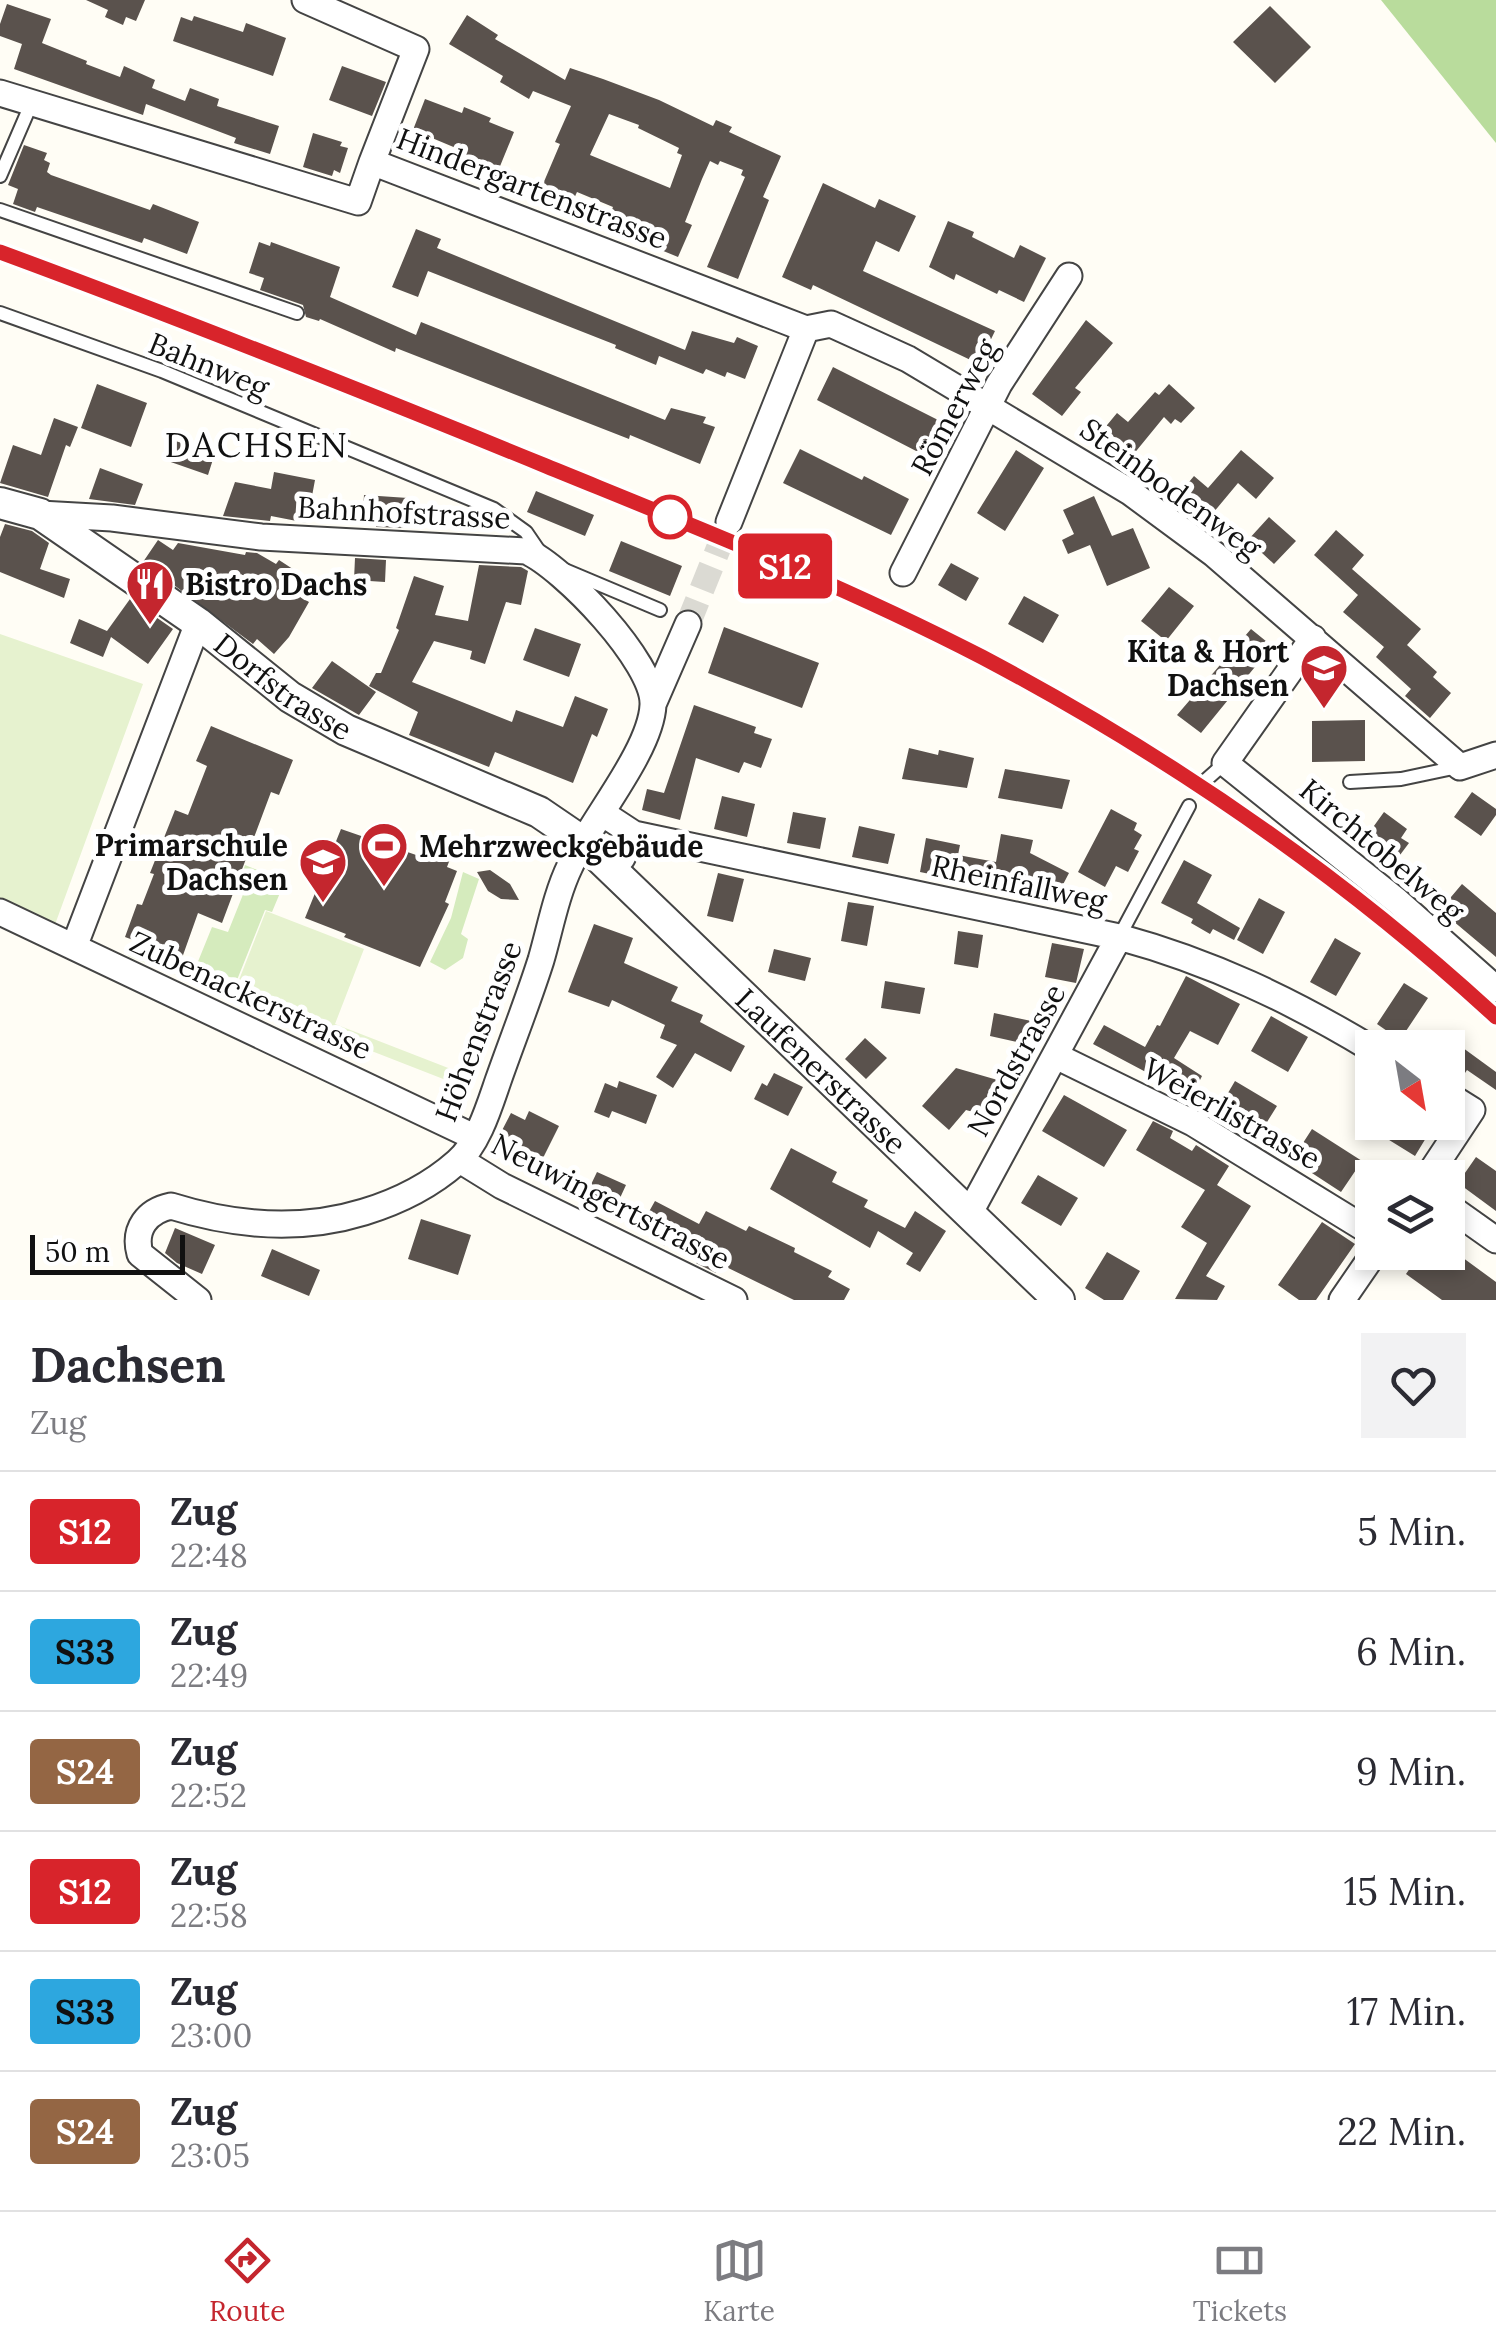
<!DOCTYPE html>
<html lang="de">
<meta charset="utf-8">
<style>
:root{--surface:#fff;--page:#f2f2f3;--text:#2b2b33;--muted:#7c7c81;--line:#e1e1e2;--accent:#c4262e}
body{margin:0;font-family:Lora,serif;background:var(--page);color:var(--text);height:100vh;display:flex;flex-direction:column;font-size:38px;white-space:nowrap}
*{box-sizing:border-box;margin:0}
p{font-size:32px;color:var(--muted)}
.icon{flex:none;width:55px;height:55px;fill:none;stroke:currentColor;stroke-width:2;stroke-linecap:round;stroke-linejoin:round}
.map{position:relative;height:1300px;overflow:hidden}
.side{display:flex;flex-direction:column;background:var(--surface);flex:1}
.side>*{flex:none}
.badge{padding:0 20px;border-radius:8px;font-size:35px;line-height:65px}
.needle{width:65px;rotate:149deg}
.controls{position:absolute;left:1355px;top:1030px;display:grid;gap:20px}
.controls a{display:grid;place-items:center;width:110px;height:110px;border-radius:0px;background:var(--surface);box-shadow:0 5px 15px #0003;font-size:50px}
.scale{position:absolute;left:30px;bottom:25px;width:155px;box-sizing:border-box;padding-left:10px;border:5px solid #111;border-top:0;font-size:28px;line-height:35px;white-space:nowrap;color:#111;-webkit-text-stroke:8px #fff;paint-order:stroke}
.map>.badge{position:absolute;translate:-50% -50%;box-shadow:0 0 0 5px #fff}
.round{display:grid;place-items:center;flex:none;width:105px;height:105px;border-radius:0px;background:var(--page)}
.overview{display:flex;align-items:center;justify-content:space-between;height:170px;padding:0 30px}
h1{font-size:48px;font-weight:700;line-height:75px}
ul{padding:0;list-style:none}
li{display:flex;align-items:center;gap:30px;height:120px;padding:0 30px;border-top:2px solid var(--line)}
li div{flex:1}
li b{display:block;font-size:38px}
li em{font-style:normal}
li .badge{min-width:110px;font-weight:700;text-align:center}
.menu{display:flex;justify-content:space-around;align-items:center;height:140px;border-top:2px solid var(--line);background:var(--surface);font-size:28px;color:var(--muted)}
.menu a{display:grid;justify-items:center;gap:5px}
.menu .active{color:var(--accent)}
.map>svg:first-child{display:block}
.green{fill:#d5ebbd}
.forest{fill:#b9dc9c}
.pitch{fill:#e6f2cf}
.building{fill:#5a524d;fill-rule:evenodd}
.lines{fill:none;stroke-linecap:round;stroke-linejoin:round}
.minor-tunnel{stroke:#dbdad3;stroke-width:25;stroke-dasharray:25 12;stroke-linecap:butt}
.service-casing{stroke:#444;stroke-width:16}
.minor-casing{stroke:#444;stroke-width:29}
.tertiary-casing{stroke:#444;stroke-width:34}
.service{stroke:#fff;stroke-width:12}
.minor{stroke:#fff;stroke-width:25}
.tertiary{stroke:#fff;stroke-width:30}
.rail{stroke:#c4262e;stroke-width:6}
.line-casing{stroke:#fff;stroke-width:22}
.line{stroke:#d8242b;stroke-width:15}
.stop-dot{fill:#fff;stroke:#d8242b;stroke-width:5}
.labels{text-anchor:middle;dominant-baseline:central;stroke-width:10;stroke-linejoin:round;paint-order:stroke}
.street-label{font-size:30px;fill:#111;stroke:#fff}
.poi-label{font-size:30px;font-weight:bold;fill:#111;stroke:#fff;text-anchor:start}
.quarter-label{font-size:35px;letter-spacing:2.5px;fill:#111;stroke:#fff}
</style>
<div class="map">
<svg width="1496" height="1300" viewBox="0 0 1496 1300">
<rect width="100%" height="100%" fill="#fffdf5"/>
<path class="green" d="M 245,865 L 285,881 L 272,912 L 265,910 L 237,980 L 197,964 L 212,927 L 228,932 L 248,882 L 241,877 Z
M 463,872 L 479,879 L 461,934 L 468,939 L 463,958 L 445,970 L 430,962 L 451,918 Z"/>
<path class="forest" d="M 1381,0 L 1496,0 L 1496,143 Z"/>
<path class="pitch" d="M 0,634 L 143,684 L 53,930 L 0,905 Z
M 266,911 L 364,949 L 335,1024 L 456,1071 L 451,1082 L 128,956 L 132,945 L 237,985 Z"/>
<path class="building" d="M 86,0 L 145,0 L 136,21 L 126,17 L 123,25 L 105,17 L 108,10 Z
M 7,4 L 51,19 L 42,43 L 87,61 L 86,64 L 120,77 L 124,66 L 155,80 L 152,88 L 185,101 L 190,88 L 219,99 L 217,106 L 279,126 L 270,154 L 234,143 L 236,138 L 146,104 L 143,115 L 14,69 L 22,44 L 0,36 L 0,24 Z
M 1270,6 L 1311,47 L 1275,83 L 1233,42 Z
M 467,15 L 498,35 L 495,39 L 565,80 L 570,68 L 603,79 L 659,100 L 713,126 L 716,120 L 732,127 L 729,132 L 781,156 L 763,197 L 769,200 L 738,279 L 707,267 L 745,177 L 741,175 L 743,170 L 720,161 L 718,165 L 710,161 L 702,179 L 685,222 L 692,225 L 678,257 L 605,227 L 613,207 L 577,192 L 567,214 L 530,198 L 537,182 L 543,184 L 560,144 L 555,142 L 571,106 L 533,91 L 529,99 L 500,82 L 503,76 L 449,44 ZM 609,114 L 639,125 L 638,128 L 679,148 L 677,153 L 682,155 L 670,188 L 590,155 Z
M 194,16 L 243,32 L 246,23 L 286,38 L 273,76 L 173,41 L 181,17 L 192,21 Z
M 342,66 L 386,82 L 372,116 L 329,100 Z
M 425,99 L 462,113 L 464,107 L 491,118 L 489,122 L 514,132 L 496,176 L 458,161 L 463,151 L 413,130 Z
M 313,133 L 342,142 L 340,146 L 348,148 L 340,173 L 334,170 L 332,176 L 303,167 Z
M 24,145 L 47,153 L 44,160 L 50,163 L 47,172 L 51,175 L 150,210 L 153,204 L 199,222 L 187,254 L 144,238 L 142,243 L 37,207 L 35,212 L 13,204 L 18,189 L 8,185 Z
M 823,183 L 875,208 L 879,199 L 916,216 L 899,252 L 876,241 L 863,271 L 995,331 L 979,364 L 813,285 L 811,290 L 782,277 Z
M 948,221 L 974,232 L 972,237 L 1014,258 L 1020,245 L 1046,258 L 1024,302 L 999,290 L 997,294 L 956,274 L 954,280 L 929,267 Z
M 416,229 L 441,239 L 437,248 L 685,350 L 692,331 L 734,343 L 737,337 L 758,346 L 745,379 L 727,372 L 725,377 L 706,369 L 703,374 L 659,356 L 656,365 L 615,348 L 616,345 L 428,271 L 418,297 L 392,287 Z
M 259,242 L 270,246 L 271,242 L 340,267 L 330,297 L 416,335 L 421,322 L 665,420 L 671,408 L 706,417 L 703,423 L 715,427 L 700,464 L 630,435 L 629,439 L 396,348 L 395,352 L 320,319 L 319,321 L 306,317 L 303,305 L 260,290 L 264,278 L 249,273 Z
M 1086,320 L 1113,343 L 1075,388 L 1081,392 L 1062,416 L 1032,394 Z
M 833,367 L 940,421 L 922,454 L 817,400 Z
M 97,384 L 147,403 L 131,447 L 81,428 Z
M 1169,384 L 1195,408 L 1181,423 L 1175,419 L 1171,424 L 1164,417 L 1128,461 L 1098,436 L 1117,413 L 1128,422 L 1155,392 L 1159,395 Z
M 54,418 L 78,427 L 70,447 L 66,445 L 48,497 L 0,483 L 13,445 L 41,455 Z
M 172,440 L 215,453 L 208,475 L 165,460 Z
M 800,449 L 862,480 L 864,476 L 909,499 L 891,535 L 783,483 Z
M 1016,450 L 1044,468 L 1005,531 L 977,513 Z
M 1241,450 L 1274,478 L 1256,499 L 1238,483 L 1203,525 L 1174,500 L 1194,476 L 1208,488 Z
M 100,468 L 143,484 L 135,505 L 89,499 Z
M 274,472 L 315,480 L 307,523 L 271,516 L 270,521 L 223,516 L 235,482 L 271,489 Z
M 536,491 L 594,515 L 585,536 L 527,512 Z
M 364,495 L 408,498 L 407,528 L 376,527 L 377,513 L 363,512 Z
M 1094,496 L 1112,536 L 1133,528 L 1150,568 L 1107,586 L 1090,545 L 1068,554 L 1062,540 L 1074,534 L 1063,510 Z
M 1269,517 L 1296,541 L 1274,564 L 1248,540 Z
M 5,524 L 32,531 L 49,543 L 40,569 L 70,579 L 64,598 L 0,572 L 0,537 Z
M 1336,530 L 1364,555 L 1352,569 L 1421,629 L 1407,645 L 1437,672 L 1433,677 L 1451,693 L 1430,718 L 1405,696 L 1411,689 L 1376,657 L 1384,647 L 1343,612 L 1358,595 L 1314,555 Z
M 158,540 L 173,550 L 178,543 L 245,555 L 246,552 L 257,553 L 276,564 L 279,560 L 302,575 L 292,592 L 309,602 L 289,637 L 274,654 L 257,639 L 253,644 L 143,562 Z
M 621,541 L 682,566 L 670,596 L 609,571 Z
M 355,558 L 386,560 L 385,582 L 354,580 Z
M 951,563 L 979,578 L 966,601 L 938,585 Z
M 479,565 L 521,567 L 528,571 L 521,605 L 506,602 L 485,664 L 470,659 L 472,651 L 434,641 L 412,682 L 512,722 L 516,710 L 563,727 L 575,696 L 608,709 L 597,737 L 592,734 L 573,783 L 495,752 L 489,767 L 409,735 L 418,712 L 369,686 L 376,673 L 381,673 L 399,630 L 396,628 L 414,576 L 444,586 L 435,615 L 468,621 Z
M 1169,587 L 1194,606 L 1166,641 L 1141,621 Z
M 1024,596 L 1059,615 L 1043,643 L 1008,624 Z
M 130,599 L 173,629 L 148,664 L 111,637 L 103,657 L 70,643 L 79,619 L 107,631 Z
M 724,627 L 819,663 L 802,708 L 708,673 Z
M 535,628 L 581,644 L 569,677 L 523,660 Z
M 1251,629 L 1272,646 L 1201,733 L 1177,715 Z
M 332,661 L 376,692 L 359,715 L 312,688 Z
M 694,705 L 756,727 L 754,733 L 772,739 L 761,768 L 744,762 L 739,773 L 696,758 L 680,820 L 642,810 L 647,789 L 664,793 Z
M 1365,720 L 1365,761 L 1312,762 L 1312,721 Z
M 211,726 L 293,760 L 279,795 L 271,792 L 222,923 L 198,913 L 182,958 L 125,937 L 137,904 L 142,905 L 154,874 L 150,873 L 175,810 L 188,815 L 207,766 L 196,761 Z
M 909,748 L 938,755 L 939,750 L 974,758 L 967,788 L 902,779 Z
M 1005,769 L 1070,780 L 1062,809 L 998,798 Z
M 1472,792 L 1496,809 L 1496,815 L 1481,836 L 1454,817 Z
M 722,796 L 755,804 L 747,837 L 714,829 Z
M 1111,809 L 1137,823 L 1134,830 L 1142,835 L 1134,849 L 1139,851 L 1128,872 L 1116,866 L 1105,887 L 1078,872 Z
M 793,812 L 826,818 L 820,849 L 787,843 Z
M 1384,812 L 1407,829 L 1401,838 L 1409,843 L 1397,859 L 1366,837 Z
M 859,826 L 895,834 L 888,864 L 852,857 Z
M 341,829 L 419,856 L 458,838 L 447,867 L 457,871 L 445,902 L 449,904 L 420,967 L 344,937 L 346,934 L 305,918 Z
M 1001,834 L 1033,840 L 1030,853 L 1069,873 L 1057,896 L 1026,880 L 1023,893 L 920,872 L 926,838 L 960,845 L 958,855 L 996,862 Z
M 1184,860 L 1212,875 L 1197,903 L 1240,928 L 1234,940 L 1213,929 L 1210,934 L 1191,923 L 1193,919 L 1161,903 Z
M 490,870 L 510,884 L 519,900 L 501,899 L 488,891 L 477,872 Z
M 718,873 L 744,879 L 733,922 L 707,916 Z
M 1462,884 L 1496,913 L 1496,957 L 1440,910 Z
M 1259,898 L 1285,912 L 1263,954 L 1237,940 Z
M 848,902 L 874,906 L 867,946 L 841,941 Z
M 594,924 L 633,938 L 624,963 L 678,987 L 671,1001 L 703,1015 L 700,1022 L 745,1046 L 731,1072 L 695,1053 L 673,1088 L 656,1077 L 677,1045 L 660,1038 L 665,1025 L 612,1000 L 609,1007 L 568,992 Z
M 958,931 L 983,935 L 978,968 L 954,964 Z
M 1335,938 L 1361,953 L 1336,996 L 1310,982 Z
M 1052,943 L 1084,949 L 1076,983 L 1045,977 Z
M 774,949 L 811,958 L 805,981 L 768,972 Z
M 1186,976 L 1240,1004 L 1218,1045 L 1190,1031 L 1174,1058 L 1202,1076 L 1194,1092 L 1162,1073 L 1159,1079 L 1093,1044 L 1104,1025 L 1145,1047 L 1157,1025 L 1160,1026 Z
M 885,981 L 925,988 L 920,1014 L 881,1008 Z
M 1404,983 L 1428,998 L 1400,1040 L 1377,1024 Z
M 994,1013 L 1036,1022 L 1031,1045 L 990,1036 Z
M 1271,1016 L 1308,1037 L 1288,1072 L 1251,1051 Z
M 1448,1037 L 1496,1072 L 1496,1090 L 1467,1070 L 1461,1079 L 1448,1069 Z
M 865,1038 L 887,1058 L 866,1079 L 845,1059 Z
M 956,1068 L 1001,1081 L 991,1117 L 966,1110 L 949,1130 L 922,1106 Z
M 774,1073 L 803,1087 L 788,1116 L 754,1099 L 762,1083 L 767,1086 Z
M 619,1081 L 657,1095 L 646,1124 L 612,1111 L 609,1118 L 594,1112 L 605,1083 L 617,1088 Z
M 1235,1081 L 1277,1106 L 1259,1135 L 1218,1110 Z
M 1064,1095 L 1127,1130 L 1104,1167 L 1042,1131 Z
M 529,1111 L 559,1126 L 536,1172 L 513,1161 L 518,1151 L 497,1140 L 511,1113 L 525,1120 Z
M 1153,1121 L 1173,1131 L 1170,1138 L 1192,1151 L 1196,1145 L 1229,1166 L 1217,1185 L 1251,1206 L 1206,1276 L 1225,1286 L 1217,1300 L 1175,1299 L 1207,1243 L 1181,1227 L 1205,1190 L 1136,1150 Z
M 1360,1122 L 1423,1122 L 1432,1128 L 1415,1156 Z
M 1312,1129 L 1362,1161 L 1341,1192 L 1292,1160 Z
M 791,1148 L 837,1172 L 832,1182 L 868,1200 L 864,1207 L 905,1228 L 915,1211 L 946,1231 L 920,1272 L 906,1264 L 913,1253 L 878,1231 L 870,1248 L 770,1189 Z
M 1476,1157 L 1496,1171 L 1496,1211 L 1458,1183 Z
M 597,1172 L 626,1185 L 614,1211 L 585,1197 Z
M 1038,1175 L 1078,1198 L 1061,1226 L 1021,1203 Z
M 655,1201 L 699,1224 L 706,1211 L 746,1231 L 749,1226 L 795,1248 L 794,1252 L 832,1271 L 828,1277 L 850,1289 L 844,1300 L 794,1300 L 720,1264 L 716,1273 L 696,1263 L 700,1256 L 668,1240 L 665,1246 L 648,1236 L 651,1229 L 642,1224 Z
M 421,1219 L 471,1235 L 458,1275 L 408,1259 Z
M 1322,1222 L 1355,1244 L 1316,1300 L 1299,1300 L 1278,1285 Z
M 175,1228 L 215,1245 L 202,1274 L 177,1263 L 165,1253 Z
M 272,1249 L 320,1270 L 309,1296 L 261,1276 Z
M 1107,1252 L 1140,1271 L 1123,1300 L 1104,1300 L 1085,1288 Z
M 1421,1252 L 1455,1252 L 1496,1282 L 1496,1300 L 1442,1300 L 1406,1274 Z"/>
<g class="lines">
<path class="minor-tunnel" d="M 688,624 L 729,522"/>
<g class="service-casing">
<path id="service" d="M 0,176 L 32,102
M 0,210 L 297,313
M 0,313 L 162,371 L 494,509 L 526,532 L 541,554
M 565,570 L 660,610
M 1207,779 L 1225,763
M 1350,782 L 1401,779 L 1458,767
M 1119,937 L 1189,806"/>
</g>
<g class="minor-casing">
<path id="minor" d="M 305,0 L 416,49 L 372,162
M 0,93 L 358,202 L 372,162 L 806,329
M 806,329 L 831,324 L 908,359 L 1130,492 L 1214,554 L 1460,767 L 1496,755
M 40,514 L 112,518 L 261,537 L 526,551 C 563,567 655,663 653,705 C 651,751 590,822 570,866 C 556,895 550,929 541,960 C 528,1001 512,1041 498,1081 C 489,1107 478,1144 457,1162 C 431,1185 397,1202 364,1212 C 299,1232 235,1226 171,1206 C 147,1211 133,1229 140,1254 L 198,1300
M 729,522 L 806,329
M 903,573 L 999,384 L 1069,276
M 1313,638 L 1225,763 L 1397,901 L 1496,989
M 654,702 L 688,624
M 602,813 L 634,834 L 622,858 L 612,868
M 634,834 L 1119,937 C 1211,962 1291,1000 1372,1049
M 0,912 L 474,1137
M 74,947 L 198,623
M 1056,1056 L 1193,1123 L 1372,1233
M 460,1160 L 502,1186 L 734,1300
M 1427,1178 L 1472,1110 L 1448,1095
M 1448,1206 L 1496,1240
M 969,1214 L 1119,937
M 1342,1300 L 1375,1252"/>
</g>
<g class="tertiary-casing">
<g id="tertiary">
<path id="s1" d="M 0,503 L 40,514 L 198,623 L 290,697 L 346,730 L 539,812 L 583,842 L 1059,1300"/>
</g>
</g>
<use href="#service" class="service"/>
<use href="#minor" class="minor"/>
<use href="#tertiary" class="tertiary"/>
<path class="rail" d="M 0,252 C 184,320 365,392 546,466 C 693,526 841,584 982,657 C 1168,754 1341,876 1496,1017"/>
</g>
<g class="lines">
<g class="line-casing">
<path id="line" d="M 0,252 C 184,320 365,392 546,466 C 693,526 841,584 982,657 C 1167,755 1342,875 1496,1017"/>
</g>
<use href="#line" class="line"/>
</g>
<defs>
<g id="restaurant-pin" transform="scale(2.5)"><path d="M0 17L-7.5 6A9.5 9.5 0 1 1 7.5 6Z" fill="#c4262e" stroke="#fff"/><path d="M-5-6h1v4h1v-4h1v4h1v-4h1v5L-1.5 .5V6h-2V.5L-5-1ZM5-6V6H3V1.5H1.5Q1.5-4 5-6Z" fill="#fff"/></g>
<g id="school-pin" transform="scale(2.5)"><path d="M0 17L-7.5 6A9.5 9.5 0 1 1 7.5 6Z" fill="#c4262e" stroke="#fff"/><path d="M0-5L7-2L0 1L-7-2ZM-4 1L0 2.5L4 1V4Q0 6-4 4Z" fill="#fff"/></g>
<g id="stadium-pin" transform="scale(2.5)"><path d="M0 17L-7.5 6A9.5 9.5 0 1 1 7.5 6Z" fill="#c4262e" stroke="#fff"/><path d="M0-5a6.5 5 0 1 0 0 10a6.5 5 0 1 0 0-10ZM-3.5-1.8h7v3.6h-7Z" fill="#fff"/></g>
</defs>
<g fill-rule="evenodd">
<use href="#restaurant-pin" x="150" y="584"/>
<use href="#school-pin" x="1324" y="668"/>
<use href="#stadium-pin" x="384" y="846"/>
<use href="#school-pin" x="323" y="862"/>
</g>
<circle class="stop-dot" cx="670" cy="517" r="20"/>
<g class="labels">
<g class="street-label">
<text transform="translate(532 188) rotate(21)">Hindergartenstrasse</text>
<text transform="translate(209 365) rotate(22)">Bahnweg</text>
<text transform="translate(954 407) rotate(-62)">Römerweg</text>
<text transform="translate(1171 488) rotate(36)">Steinbodenweg</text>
<text transform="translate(404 512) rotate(3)">Bahnhofstrasse</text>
<text stroke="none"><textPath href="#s1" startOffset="340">Dorfstrasse</textPath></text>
<text transform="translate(1382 850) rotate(40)">Kirchtobelweg</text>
<text transform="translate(1019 883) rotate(12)">Rheinfallweg</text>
<text transform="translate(251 995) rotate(25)">Zubenackerstrasse</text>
<text transform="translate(478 1031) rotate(-69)">Höhenstrasse</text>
<text transform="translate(1016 1060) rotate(-61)">Nordstrasse</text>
<text stroke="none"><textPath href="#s1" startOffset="1010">Laufenerstrasse</textPath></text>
<text transform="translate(1232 1113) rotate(29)">Weierlistrasse</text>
<text transform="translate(611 1201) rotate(27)">Neuwingertstrasse</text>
</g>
<g class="poi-label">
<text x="185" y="584">Bistro Dachs</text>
<text x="1289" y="651" text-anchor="end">Kita &amp; Hort<tspan x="1289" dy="34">Dachsen</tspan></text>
<text x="288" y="845" text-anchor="end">Primarschule<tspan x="288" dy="34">Dachsen</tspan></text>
<text x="419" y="846">Mehrzweckgebäude</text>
</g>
<g class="quarter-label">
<text x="257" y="444">DACHSEN</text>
</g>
</g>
</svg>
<div class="controls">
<a><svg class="needle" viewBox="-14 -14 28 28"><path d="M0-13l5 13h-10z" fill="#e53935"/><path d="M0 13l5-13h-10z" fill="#7c7c81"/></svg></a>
<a><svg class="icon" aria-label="layers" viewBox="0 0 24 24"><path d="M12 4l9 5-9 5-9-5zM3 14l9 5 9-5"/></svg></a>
</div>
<div class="scale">50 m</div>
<b class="badge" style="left:785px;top:566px;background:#d8242b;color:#fff">S12</b>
</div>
<section class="side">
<div class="overview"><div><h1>Dachsen</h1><p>Zug</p></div><a class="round"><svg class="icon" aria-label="heart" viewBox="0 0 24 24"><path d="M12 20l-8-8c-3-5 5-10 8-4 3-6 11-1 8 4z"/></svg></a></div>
<ul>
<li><span class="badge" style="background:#d8242b;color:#fff">S12</span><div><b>Zug</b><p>22:48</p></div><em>5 Min.</em></li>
<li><span class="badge" style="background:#2da7df;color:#111">S33</span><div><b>Zug</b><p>22:49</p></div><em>6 Min.</em></li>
<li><span class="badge" style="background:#946644;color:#fff">S24</span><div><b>Zug</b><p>22:52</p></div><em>9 Min.</em></li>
<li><span class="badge" style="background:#d8242b;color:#fff">S12</span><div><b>Zug</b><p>22:58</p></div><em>15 Min.</em></li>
<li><span class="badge" style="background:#2da7df;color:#111">S33</span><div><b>Zug</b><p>23:00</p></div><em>17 Min.</em></li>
<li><span class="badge" style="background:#946644;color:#fff">S24</span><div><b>Zug</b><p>23:05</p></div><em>22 Min.</em></li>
</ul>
</section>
<nav class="menu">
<a class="active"><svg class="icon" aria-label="directions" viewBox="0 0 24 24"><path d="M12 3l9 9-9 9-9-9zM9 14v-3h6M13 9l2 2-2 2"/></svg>Route</a>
<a><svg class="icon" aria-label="map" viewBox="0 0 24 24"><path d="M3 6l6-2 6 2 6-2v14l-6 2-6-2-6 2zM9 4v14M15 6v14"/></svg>Karte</a>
<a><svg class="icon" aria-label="tickets" viewBox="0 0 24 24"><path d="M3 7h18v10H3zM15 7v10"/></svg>Tickets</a>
</nav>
